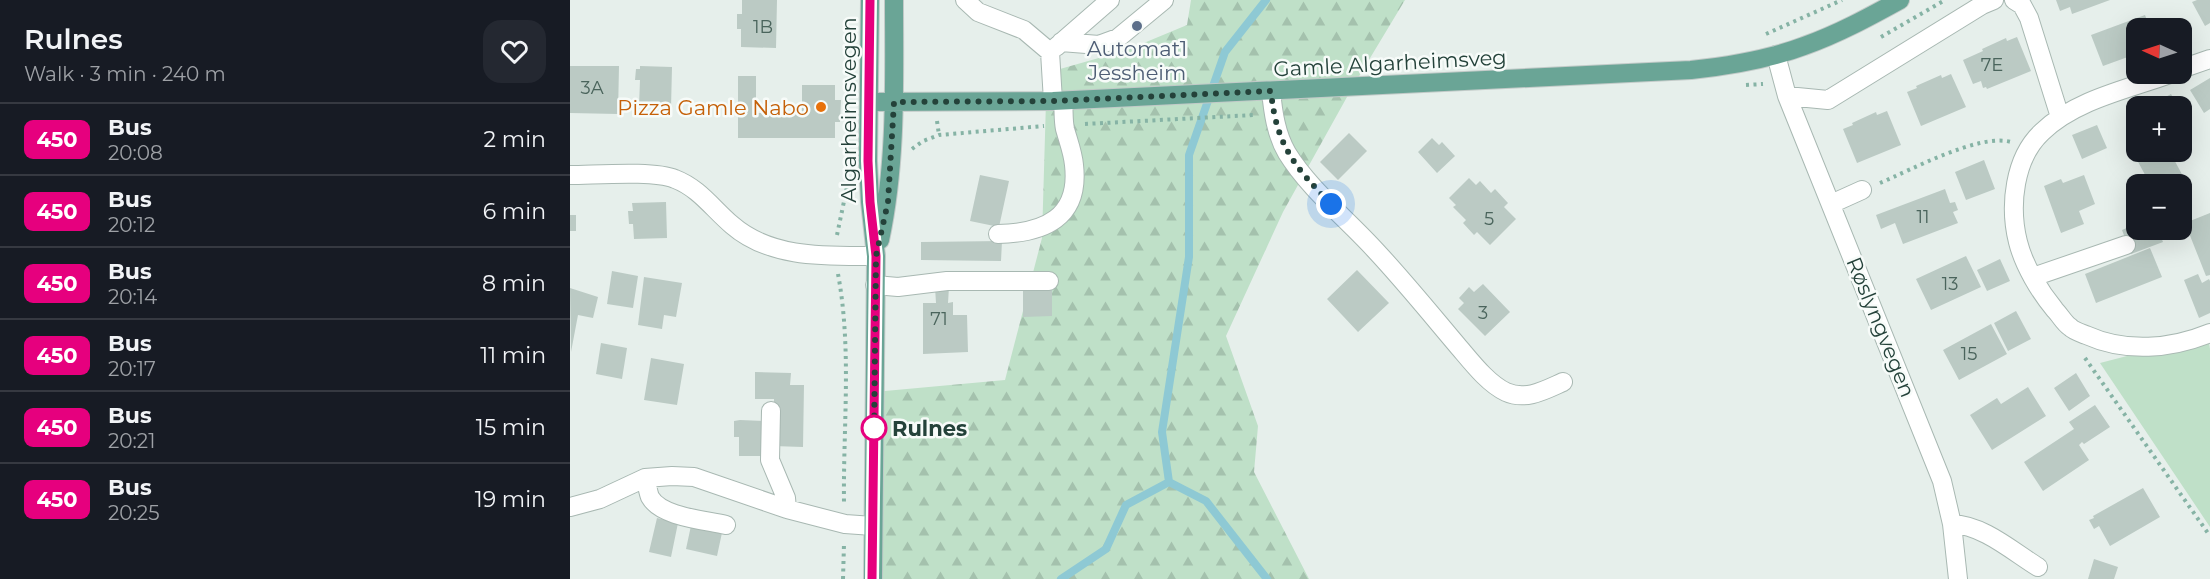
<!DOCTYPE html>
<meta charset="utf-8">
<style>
:root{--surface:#171b24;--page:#242831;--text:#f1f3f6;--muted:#9ea1a6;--line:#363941}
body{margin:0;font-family:Montserrat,sans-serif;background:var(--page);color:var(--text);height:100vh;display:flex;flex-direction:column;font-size:22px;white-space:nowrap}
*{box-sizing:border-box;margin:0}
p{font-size:20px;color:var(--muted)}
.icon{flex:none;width:33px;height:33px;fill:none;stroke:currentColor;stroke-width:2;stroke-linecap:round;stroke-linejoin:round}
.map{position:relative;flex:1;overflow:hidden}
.drawer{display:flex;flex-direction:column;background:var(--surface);width:570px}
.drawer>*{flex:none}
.badge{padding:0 12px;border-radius:9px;font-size:21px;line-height:39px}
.needle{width:39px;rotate:273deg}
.tools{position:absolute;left:1556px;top:18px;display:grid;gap:12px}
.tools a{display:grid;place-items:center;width:66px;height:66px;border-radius:12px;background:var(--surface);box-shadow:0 6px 24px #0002;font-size:30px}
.you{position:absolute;width:30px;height:30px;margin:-15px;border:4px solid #fff;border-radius:50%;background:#1a73e8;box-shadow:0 0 0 9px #1a73e833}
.map>.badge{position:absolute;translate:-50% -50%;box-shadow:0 0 0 3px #fff}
.round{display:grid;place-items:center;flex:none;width:63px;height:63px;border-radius:18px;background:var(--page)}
.overview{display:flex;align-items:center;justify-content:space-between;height:102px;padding:0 24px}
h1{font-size:28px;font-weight:600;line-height:45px}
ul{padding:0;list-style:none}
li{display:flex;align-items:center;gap:18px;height:72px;padding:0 24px;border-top:2px solid var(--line)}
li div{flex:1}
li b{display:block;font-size:22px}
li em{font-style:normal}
li .badge{min-width:66px;font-weight:700;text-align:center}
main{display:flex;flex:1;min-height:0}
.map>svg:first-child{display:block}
.forest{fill:url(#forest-firs)}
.green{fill:#bfe0c8}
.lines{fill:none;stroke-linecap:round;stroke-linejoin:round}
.stream{stroke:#8ec9d4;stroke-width:8}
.building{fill:#bbcac4}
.minor-casing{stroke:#a8b8b2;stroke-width:20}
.major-casing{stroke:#c2cac8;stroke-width:20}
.path{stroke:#86b3a5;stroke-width:4;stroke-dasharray:3 4.5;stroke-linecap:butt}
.minor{stroke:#fff;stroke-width:18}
.major{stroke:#6aa596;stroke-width:18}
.line-casing{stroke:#fff;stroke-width:14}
.line{stroke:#e6007e;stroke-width:9}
.walk{stroke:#24423a;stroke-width:6;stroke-dasharray:0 10.8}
.service-dot{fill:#5c6f8a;stroke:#f7fbf9;stroke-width:2}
.food-dot{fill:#e8710a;stroke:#f7fbf9;stroke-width:2}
.stop-dot{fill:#fff;stroke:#e6007e;stroke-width:3}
.labels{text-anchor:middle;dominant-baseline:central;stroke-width:5;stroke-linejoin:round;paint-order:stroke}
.number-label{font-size:18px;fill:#4a645c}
.service-label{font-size:21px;fill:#4e5e75;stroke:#f7fbf9}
.street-label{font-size:21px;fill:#24423a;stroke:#f7fbf9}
.food-label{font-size:21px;fill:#c56008;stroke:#f7fbf9;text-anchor:end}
.stop-label{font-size:21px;font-weight:bold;fill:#24423a;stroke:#f7fbf9;text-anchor:start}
</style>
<main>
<section class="drawer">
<div class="overview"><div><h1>Rulnes</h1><p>Walk · 3 min · 240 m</p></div><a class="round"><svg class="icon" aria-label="heart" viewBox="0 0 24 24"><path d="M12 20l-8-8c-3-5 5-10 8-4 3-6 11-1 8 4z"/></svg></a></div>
<ul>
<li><span class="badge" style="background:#e6007e;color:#fff">450</span><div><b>Bus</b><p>20:08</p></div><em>2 min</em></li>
<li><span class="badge" style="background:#e6007e;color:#fff">450</span><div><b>Bus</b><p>20:12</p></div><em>6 min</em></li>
<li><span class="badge" style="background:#e6007e;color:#fff">450</span><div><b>Bus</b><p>20:14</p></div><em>8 min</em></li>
<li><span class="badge" style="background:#e6007e;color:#fff">450</span><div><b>Bus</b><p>20:17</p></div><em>11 min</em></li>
<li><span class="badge" style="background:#e6007e;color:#fff">450</span><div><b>Bus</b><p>20:21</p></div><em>15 min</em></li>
<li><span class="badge" style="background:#e6007e;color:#fff">450</span><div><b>Bus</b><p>20:25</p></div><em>19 min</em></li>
</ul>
</section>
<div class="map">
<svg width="1640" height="579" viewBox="0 0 1640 579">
<defs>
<pattern id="forest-firs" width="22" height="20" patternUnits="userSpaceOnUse" patternTransform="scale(1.5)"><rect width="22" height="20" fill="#bfe0c8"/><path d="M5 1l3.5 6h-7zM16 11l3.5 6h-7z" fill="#a4c1ad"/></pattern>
</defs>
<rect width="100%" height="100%" fill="#e6efeb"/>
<path class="forest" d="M 621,0 L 835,0 L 782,88 L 713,212 L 656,336 L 688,426 L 684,472 L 739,579 L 302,579 L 304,392 L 435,380 L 472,238 L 476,101 L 490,69 L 557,50 L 617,25 Z"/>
<path class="green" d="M 1639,343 L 1640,349 L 1640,527 L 1530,363 L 1557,356 L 1608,353 Z"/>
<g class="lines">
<path class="stream" d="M 599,482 L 592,432 L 619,257 L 619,155 L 655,52 L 696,0
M 599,482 L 636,501 L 697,579
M 491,579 L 536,549 L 556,505 L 599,482"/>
</g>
<path class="building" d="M 172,0 L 207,0 L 206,48 L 171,47 L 171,29 L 167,29 L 167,14 L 172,14 Z
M 1486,0 L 1540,0 L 1502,14 L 1500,7 L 1490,11 Z
M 1627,0 L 1640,0 L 1640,23 L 1635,26 L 1622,2 Z
M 1575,15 L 1580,28 L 1566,28 L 1566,54 L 1533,66 L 1521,35 Z
M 1447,37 L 1461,71 L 1417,89 L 1416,87 L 1413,88 L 1411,81 L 1403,84 L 1393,60 L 1413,51 L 1412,49 L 1436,38 L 1437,41 Z
M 0,66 L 49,66 L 48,114 L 0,113 Z
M 70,66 L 102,67 L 101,108 L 69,107 L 70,80 L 65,80 L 66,69 L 70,69 Z
M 1381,74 L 1396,107 L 1351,126 L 1337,92 L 1347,88 L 1346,86 L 1371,75 L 1372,78 Z
M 168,76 L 186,76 L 186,113 L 232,113 L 232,85 L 265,85 L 265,100 L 271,100 L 270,122 L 265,122 L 265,138 L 168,138 Z
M 1640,78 L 1640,109 L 1634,113 L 1620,90 Z
M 1601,94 L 1608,106 L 1571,106 L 1589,97 L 1590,100 Z
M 1566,109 L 1566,130 L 1557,114 Z
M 1317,111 L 1331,145 L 1287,163 L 1273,129 L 1283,125 L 1282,123 L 1306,112 L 1307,115 Z
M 1527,125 L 1537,148 L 1512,159 L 1502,135 Z
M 779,133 L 797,151 L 768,180 L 750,162 Z
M 862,138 L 869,145 L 872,142 L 885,156 L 867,173 L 848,152 Z
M 1566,143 L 1566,152 L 1600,152 L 1615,180 L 1606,184 L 1580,184 L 1560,147 Z
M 1414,160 L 1425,189 L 1396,200 L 1385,172 Z
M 410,175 L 439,181 L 429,227 L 400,221 Z
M 1514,175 L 1525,204 L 1509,211 L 1514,224 L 1491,233 L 1474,186 L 1491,179 L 1493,183 Z
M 899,178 L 906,185 L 910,181 L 921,193 L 925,189 L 938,203 L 934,207 L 946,219 L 920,245 L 907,232 L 904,235 L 893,223 L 896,220 L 883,207 L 886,205 L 879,198 Z
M 1375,189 L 1380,203 L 1385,202 L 1388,210 L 1383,212 L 1388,223 L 1333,244 L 1325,223 L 1311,229 L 1306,215 Z
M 96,202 L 97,238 L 64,239 L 63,224 L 59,224 L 58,211 L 63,211 L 62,203 Z
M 1640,213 L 1640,275 L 1636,276 L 1615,223 Z
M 0,215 L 6,215 L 6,231 L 0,231 Z
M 1566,224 L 1566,230 L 1588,230 L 1593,242 L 1561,254 L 1552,230 Z
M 432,241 L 431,261 L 351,260 L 351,242 Z
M 1580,248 L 1592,277 L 1526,303 L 1515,274 Z
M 1396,256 L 1411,287 L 1361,310 L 1346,279 Z
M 1430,259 L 1440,281 L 1417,291 L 1407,270 Z
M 787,270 L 819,303 L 788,332 L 757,299 Z
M 42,271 L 68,276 L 63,308 L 37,304 Z
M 1628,274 L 1632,283 L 1639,279 L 1640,281 L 1640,313 L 1629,318 L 1614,280 Z
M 74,277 L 112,283 L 106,317 L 94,315 L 92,329 L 68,325 Z
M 913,284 L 940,312 L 915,336 L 888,309 L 894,303 L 889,298 L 899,287 L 904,292 Z
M 365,287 L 379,287 L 378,303 L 383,302 L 383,315 L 397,315 L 398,352 L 353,354 L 353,303 L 366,303 Z
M 0,288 L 28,297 L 23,318 L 8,315 L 1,352 Z
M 482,288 L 482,316 L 453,317 L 453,289 Z
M 1446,311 L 1461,339 L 1438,351 L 1424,323 Z
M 1421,324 L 1437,354 L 1389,380 L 1373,350 Z
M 31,343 L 57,348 L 52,379 L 26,374 Z
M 81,358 L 114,364 L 107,405 L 74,400 Z
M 185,372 L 221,373 L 220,385 L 234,385 L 233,447 L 203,446 L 204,399 L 185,399 Z
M 1506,373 L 1520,396 L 1499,411 L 1484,388 Z
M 1458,387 L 1476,416 L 1422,450 L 1400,415 L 1427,398 L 1431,404 Z
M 1525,405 L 1540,427 L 1514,444 L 1512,442 L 1509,445 L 1519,460 L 1473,491 L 1454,462 L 1504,429 L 1499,422 Z
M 170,420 L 196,421 L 195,456 L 169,456 L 169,437 L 164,437 L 164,421 Z
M 1573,488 L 1590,517 L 1540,546 L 1529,526 L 1524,529 L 1519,520 L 1524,518 L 1523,516 Z
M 87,518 L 108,523 L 101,557 L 79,552 Z
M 122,521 L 153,528 L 147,556 L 116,549 Z
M 1524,559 L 1548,567 L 1544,579 L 1518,579 Z"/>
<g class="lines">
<g class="minor-casing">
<path id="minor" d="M 395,0 L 408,12 L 454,30 L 480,52 L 483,101
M 1444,0 L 1452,5 L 1459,18 L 1490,117
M 491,42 L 529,45 L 548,38 L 594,0
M 486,47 L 540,0
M 1206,55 L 1217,96 L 1372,481 L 1382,524 L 1388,579
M 1611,69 L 1640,59
M 1600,74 C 1558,89 1505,100 1472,132 C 1444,158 1439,206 1448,242 C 1454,266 1470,292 1485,310 C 1490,315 1494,323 1500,327 C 1504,331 1511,333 1516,335 C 1556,353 1601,349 1640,333
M 701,91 C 703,112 706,134 717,153 C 740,190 777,219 806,251 C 834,281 860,313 887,345 C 900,360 917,383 936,392 C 956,401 975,390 993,382
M 1217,96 L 1258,100 L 1412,5 L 1424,0
M 0,175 C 25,175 84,170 105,179 C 129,188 143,209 162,225 C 201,259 257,256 306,256
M 1261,204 L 1292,190
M 428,234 C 474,233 510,218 504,165 C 503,153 498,140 495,129 C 493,120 494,110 493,101
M 1463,277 L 1556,245
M 305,285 L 328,287 L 377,281 L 479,281
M 201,411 L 200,460 L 216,498 L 217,509
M 75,478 C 77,484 78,492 80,497 C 91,517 135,520 156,525
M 0,507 L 30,499 L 75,478 L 102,476 L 124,477 L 217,509 L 275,524 L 303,526
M 1382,524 C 1413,525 1442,551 1468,567"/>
</g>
<g class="major-casing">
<path id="major" d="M 300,0 L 298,161 L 300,202 L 306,256 L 303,579
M 300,102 L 483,101 L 1121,70 C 1159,66 1197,60 1234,46 C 1268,34 1299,17 1330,0
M 310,240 C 327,161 324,80 324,0"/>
</g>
<path class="path" d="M 1196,34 L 1272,0
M 1311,37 L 1375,0
M 1176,85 L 1193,84
M 367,121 L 369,135
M 515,124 L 684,115
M 342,149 L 353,141 L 369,135 L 474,126
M 1310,183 C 1341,170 1409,133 1441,142
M 267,235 L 277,187
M 268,274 C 282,349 273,427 274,503
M 1515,358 L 1640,536
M 273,579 L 274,544"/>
<use href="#minor" class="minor"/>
<use href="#major" class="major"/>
</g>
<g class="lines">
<g class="line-casing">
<path id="line" d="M 300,0 L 298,161 L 300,202 L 306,256 L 302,579"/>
</g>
<use href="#line" class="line"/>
<path class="walk" d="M 304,428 L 304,438 L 306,256 L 318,202 L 324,102 L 483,101 L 701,91 C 706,145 724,166 761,204"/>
</g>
<circle class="service-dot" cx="567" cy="26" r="6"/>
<circle class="food-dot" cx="251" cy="107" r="6"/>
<circle class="stop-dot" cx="304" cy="428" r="12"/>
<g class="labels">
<g class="number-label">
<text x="193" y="27">1B</text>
<text x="1422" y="65">7E</text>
<text x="22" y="88">3A</text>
<text x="1353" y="217">11</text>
<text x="919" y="219">5</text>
<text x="1380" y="284">13</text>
<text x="913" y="313">3</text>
<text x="369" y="319">71</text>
<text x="1399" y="354">15</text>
</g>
<g class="service-label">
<text x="567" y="48">Automat1<tspan x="567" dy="24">Jessheim</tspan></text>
</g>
<g class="street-label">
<text transform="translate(820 63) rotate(-3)">Gamle Algarheimsveg</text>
<text transform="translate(278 110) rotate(-90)">Algarheimsvegen</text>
<text transform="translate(1311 327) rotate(68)">Røslyngvegen</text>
</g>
<g class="food-label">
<text x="239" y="107">Pizza Gamle Nabo</text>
</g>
<g class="stop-label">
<text x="322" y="428">Rulnes</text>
</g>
</g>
</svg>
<div class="tools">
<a><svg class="needle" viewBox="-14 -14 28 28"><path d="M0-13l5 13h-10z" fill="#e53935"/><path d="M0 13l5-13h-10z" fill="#9ea1a6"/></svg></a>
<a>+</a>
<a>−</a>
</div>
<div class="you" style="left:761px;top:204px"></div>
</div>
</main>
